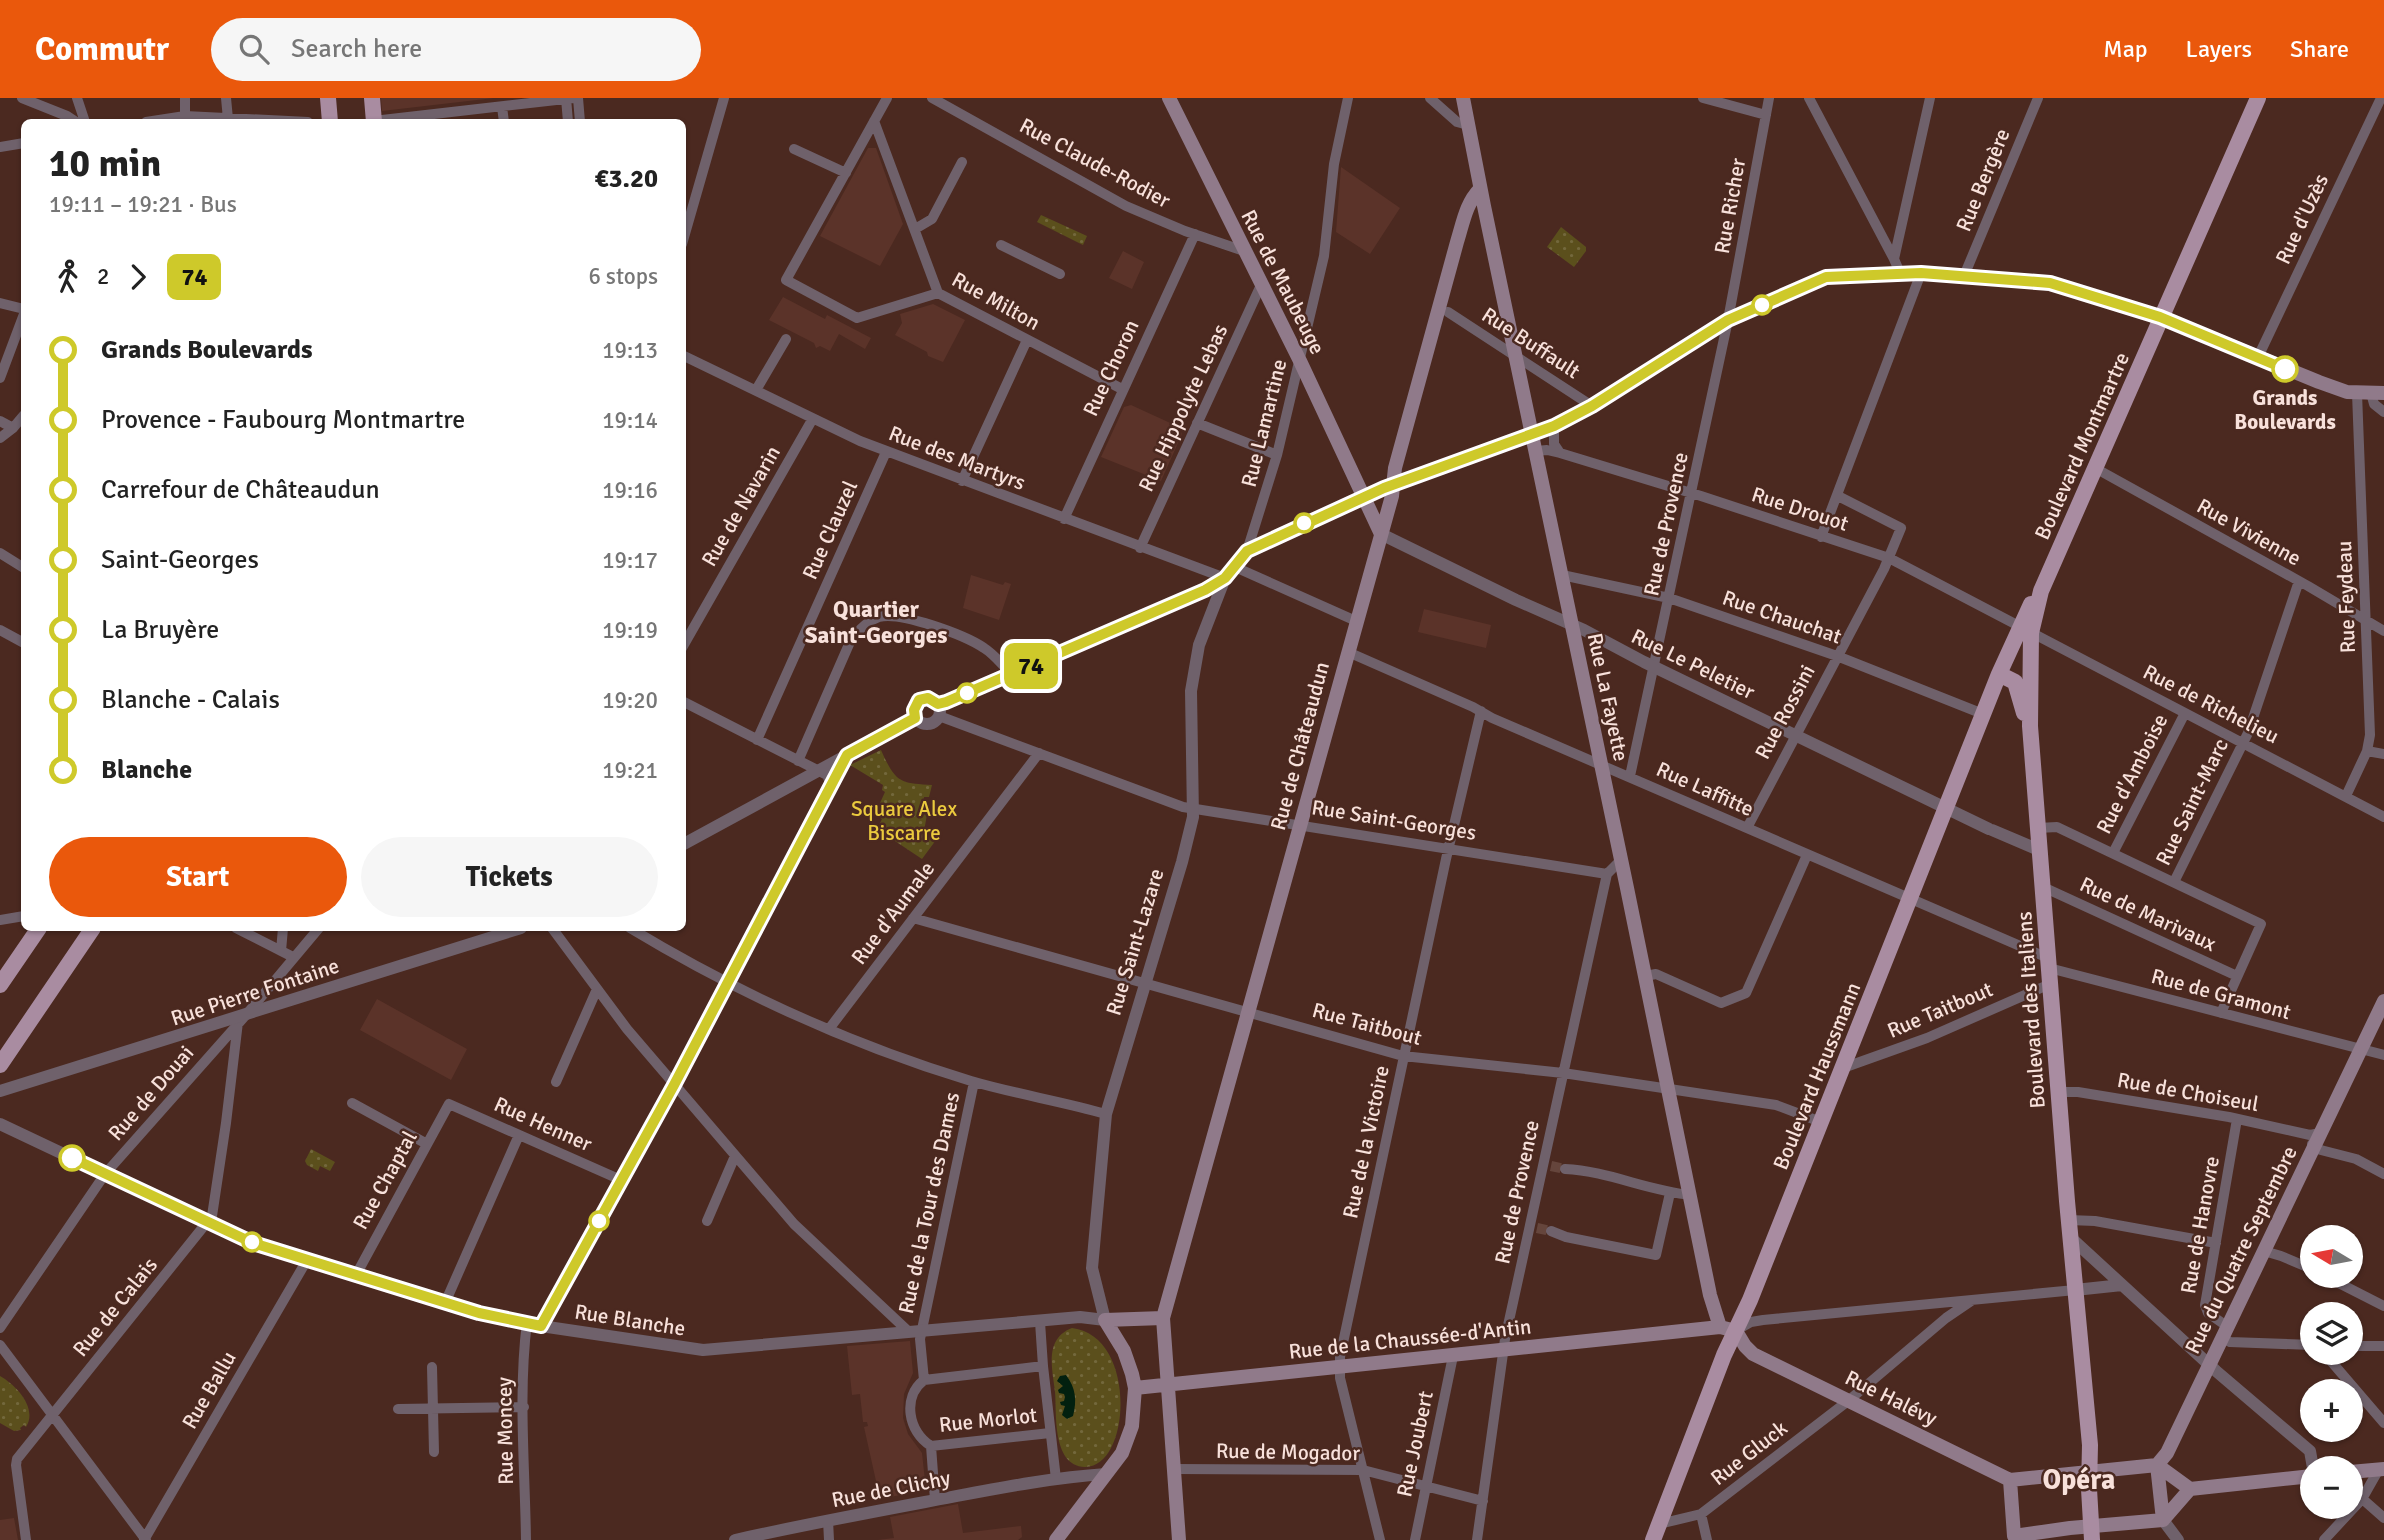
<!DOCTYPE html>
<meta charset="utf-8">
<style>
:root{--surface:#fff;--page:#f6f6f6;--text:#222;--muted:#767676;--accent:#ea580c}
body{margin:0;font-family:Signika,sans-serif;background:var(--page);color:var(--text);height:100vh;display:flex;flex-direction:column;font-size:26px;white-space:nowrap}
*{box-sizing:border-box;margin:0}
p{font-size:23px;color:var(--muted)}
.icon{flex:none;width:38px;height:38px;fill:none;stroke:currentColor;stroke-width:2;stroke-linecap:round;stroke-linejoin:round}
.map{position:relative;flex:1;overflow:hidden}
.sheet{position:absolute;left:21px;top:21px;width:665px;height:812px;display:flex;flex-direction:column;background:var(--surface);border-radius:10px;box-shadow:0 2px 5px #0004}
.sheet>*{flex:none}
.badge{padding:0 14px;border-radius:10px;font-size:24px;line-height:46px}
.needle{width:46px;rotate:280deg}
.fabs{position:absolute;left:2300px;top:1127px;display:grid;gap:14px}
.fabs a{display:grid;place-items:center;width:63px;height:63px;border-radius:50%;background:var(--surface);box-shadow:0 2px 5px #0004;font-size:35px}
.map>.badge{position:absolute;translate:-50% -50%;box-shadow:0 0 0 4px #fff}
.legs{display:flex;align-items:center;gap:10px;height:77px;padding:0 28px;font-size:23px}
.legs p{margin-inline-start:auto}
.headline{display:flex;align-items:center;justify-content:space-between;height:119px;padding:0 28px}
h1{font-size:38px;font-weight:800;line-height:52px}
.button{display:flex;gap:14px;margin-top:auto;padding:14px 28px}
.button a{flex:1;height:80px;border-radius:42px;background:var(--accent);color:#fff;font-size:28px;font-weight:800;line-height:80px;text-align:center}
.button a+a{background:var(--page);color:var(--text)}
ul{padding:0 28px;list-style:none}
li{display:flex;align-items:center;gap:24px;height:70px;font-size:26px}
li i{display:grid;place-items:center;width:10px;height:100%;margin:0 9px;background:currentColor}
li i::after{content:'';width:18px;height:18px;margin:-9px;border:5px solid;border-radius:50%;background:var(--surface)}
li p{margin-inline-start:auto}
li:first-child i{background:linear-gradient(#0000 50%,currentColor 0)}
li:last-child i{background:linear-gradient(currentColor 50%,#0000 0)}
header{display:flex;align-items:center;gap:42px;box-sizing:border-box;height:98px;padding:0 35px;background:var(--accent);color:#fff}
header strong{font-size:33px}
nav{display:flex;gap:38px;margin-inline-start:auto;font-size:24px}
.search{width:490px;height:63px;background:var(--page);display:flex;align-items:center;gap:18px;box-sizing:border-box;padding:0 24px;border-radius:38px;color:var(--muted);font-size:26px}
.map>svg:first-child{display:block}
.built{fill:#5b3329}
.park{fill:url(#park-dots)}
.water{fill:#02200f}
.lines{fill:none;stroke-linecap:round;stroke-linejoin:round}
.minor-tunnel{stroke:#65453c;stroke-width:10;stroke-dasharray:10 5;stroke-linecap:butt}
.minor{stroke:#6f616b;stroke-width:10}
.tertiary{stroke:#6f616b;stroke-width:12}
.secondary{stroke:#907a8a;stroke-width:14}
.primary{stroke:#a98ca1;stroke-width:16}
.line-1-casing{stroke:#fff;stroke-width:16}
.line-1{stroke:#cec92a;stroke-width:10}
.stop-1-dot{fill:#fff;stroke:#cec92a;stroke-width:3.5}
.labels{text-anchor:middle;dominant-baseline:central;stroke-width:5;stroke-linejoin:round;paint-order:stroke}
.street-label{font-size:21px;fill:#f8e1db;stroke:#4b2920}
.stop-label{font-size:21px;font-weight:bold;fill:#f8e1db;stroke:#4b2920}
.park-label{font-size:21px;fill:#ebca3e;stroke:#4b2920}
.neighbourhood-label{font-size:23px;font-weight:bold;fill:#f8e1db;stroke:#4b2920}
.district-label{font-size:28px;font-weight:bold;fill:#f8e1db;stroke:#4b2920}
</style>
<header>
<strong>Commutr</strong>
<div class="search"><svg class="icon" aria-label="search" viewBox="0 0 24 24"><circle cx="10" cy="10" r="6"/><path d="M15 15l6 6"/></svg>Search here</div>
<nav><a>Map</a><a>Layers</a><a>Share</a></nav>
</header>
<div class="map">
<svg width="2384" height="1442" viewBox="0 0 2384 1442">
<defs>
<pattern id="park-dots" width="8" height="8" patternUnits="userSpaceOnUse" patternTransform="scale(1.75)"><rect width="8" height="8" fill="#5b4f1c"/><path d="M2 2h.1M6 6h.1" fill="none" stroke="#73683c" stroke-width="1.8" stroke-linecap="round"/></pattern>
</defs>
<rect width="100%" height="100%" fill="#4b2920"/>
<path class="built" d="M 381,0 L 494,0 L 382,13 Z
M 868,50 L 876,50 L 903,126 L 880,168 L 820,138 Z
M 1341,69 L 1400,110 L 1370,156 L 1336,134 Z
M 1123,153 L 1144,164 L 1132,191 L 1109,180 Z
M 783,199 L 825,221 L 827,217 L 871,240 L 865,251 L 839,236 L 830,253 L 820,248 L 816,250 L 814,245 L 769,222 Z
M 933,206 L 965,222 L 943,264 L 928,258 L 927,254 L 895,237 L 902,225 L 900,216 Z
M 1131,307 L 1179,329 L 1182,336 L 1161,383 L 1101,359 L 1124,309 Z
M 971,477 L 1003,487 L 1005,484 L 1011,486 L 999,522 L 963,510 Z
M 1424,511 L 1491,527 L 1486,550 L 1418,534 Z
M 377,901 L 467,951 L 451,982 L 360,932 Z
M 910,1243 L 913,1275 L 904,1296 L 903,1320 L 908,1336 L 922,1355 L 926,1392 L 880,1401 L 864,1329 L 868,1328 L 867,1324 L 863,1324 L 860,1296 L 852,1297 L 847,1248 Z
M 958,1406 L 963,1435 L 1021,1428 L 1022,1439 L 1018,1442 L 878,1442 L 894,1440 L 890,1419 Z
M 14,1420 L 18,1442 L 0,1442 L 0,1422 Z"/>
<path class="park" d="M 1041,117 L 1087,138 L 1083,147 L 1037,124 Z
M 1561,129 L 1586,149 L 1586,153 L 1574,169 L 1547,149 Z
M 881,652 C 896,686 901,685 932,687 L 929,699 L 924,699 L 923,711 L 928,711 L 924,733 L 936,742 L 922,761 L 877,731 L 882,721 L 875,716 L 885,694 L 882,692 L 883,687 L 850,667 Z
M 311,1051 L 335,1064 L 330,1073 L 320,1068 L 318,1073 L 307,1067 L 305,1063 Z
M 1072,1230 C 1138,1238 1131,1370 1085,1369 C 1051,1368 1057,1312 1055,1294 C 1053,1273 1043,1241 1072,1230 Z
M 0,1278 C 16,1287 38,1310 26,1329 L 24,1327 L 20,1330 L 21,1332 L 14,1333 L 0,1325 Z"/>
<path class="water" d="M 1066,1277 C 1076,1290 1077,1303 1073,1318 L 1067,1321 L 1062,1317 L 1065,1308 L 1061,1307 L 1060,1304 L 1064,1303 L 1065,1299 L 1064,1296 L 1059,1295 L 1058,1292 L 1063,1288 L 1057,1283 L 1060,1278 Z"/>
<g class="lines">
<path class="minor-tunnel" d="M 1551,1068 L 1565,1071
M 1537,1130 L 1551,1133"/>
<path class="minor" d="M 22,0 L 67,18 L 76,24
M 77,0 L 85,24
M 185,0 L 185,18
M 226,0 L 228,21
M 566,0 L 568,24
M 578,0 L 580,24
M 887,0 L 786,182 L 857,220 L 938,195
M 932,0 L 1126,108 L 1185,133 L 1244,153
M 1430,0 L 1457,24 L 1468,27
M 1703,0 L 1766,17
M 1809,0 L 1894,161 L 1900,175
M 502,9 L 504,24
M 874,23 L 938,195 L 1122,291
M 146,24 L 185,18 L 308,24
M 375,24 L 382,22 L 574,0
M 0,49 L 24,45
M 794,51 L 846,75
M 915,131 L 932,121 L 962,64
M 682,146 L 724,0
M 1001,147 L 1060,176
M 1894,161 L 1930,0
M 1964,178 L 2038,0
M 0,205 L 24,211
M 1448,214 L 1592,308
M 682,257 L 860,343 L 1225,480
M 2258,259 L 2381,0
M 0,280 L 24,216
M 756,292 L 786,241
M 2371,295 L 2374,306 L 2384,314
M 0,323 L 13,330
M 1197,325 L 1277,357
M 1554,328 L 1554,346 L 1560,355
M 0,340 L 13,330 L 24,317
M 1536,353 L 1547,352 L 1560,355 L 1701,398 L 1889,460 L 2384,719
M 2095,370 L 2308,488 L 2384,533
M 962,383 L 1027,242
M 1064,421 L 1195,136
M 1821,439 L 1921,175
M 1140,450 L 1261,187
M 1247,453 L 1277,357 L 1324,158 L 1334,66 L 1348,0
M 0,455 L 24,470
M 1235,469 L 1356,523
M 1562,477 L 1669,500 L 1837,558 L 1983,616
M 0,532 L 24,545
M 682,550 L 812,322
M 1348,554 L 1473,609 L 1492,620 L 2048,860
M 682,603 L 827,677 L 831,687
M 939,618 L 1183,709 L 1607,776
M 757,642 L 886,354
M 2367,653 L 2384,656
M 798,663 L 850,544 C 857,534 866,523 879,519 C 900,513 965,537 984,550 C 994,556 1003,568 1012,576
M 1630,678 L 1728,222 L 1769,0
M 2346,698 L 2367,653 L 2370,637 L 2357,295
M 1747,730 L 1884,471 L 1901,430 L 1838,398
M 2038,730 L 2057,729 L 2261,826 L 2221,915
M 2113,755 L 2185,615
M 2174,784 L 2248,635 L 2299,483
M 2043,789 L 2237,878
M 913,820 L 1403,958 L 1563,975 L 1776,1007 L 1821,1024
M 0,822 L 24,818
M 236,830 L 293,859
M 552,830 L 627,931 L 794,1126 L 909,1234
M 630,830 C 736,894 852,947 971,983 C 1015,996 1061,1003 1106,1016
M 281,853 L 283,830
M 2049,870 L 2384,957
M 1645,878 L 1656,876 L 1721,905 L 1746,895 L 1807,757
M 829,931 L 1039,655
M 1843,970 L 1927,940 L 2050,886
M 556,984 L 597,891
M 2059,994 L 2078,994 L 2229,1019 L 2310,1037 L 2320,1035
M 352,1005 L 427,1046
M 2312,1046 L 2313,1050 L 2356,1061 L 2384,1076
M 1565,1071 C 1608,1073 1648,1093 1691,1097
M 2069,1122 L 2095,1123 L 2216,1145
M 707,1123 L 735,1058
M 1551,1133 L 1566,1139 L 1656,1157 L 1670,1095
M 2264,1153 L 2281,1158 L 2312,1171
M 356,1177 L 449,1006 L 621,1082
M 2325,1178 L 2384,1208
M 445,1205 L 519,1037
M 1040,1224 L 1043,1268 L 1056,1381
M 541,1228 L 674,987 L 847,658
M 2228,1229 L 2208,1215 L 2205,1207 L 2237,1021
M 0,1230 L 105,1076 L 246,917 L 319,830
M 1737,1232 L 1751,1224 L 1763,1222 L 2075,1192
M 2222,1240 L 2230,1244 L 2312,1247
M 0,1247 L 146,1442
M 2350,1248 L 2384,1248
M 2324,1255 L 2384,1325
M 432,1269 L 434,1354
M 924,1282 L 1043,1268
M 398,1311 L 524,1309
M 931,1348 L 1050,1335
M 1174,1371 L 1363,1372 L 1483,1403
M 2350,1390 L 2384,1420
M 935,1402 L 931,1348 C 908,1334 902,1299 924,1282 L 920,1241 L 974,984
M 1701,1416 L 1707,1442
M 828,1422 L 829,1442
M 1659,1426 L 1701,1416 L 1848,1303 L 1946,1220 L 1971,1203
M 26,1442 L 16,1367 L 17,1361 L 212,1118 L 226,1025 L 238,924
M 144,1442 L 307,1162
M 526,1442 C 525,1370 518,1296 527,1224
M 1380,1442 L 1340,1280 L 1340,1259 L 1446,761 L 1481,613
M 1415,1442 L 1453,1258
M 1477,1442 L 1505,1241 L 1607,776 L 1621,762
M 2324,1442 L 2362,1401 L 2379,1371"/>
<path class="tertiary" d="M 1381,436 L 1516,502 L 1584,532 L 1644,564 L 1989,731
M914 613a13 13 0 1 1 26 0a13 13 0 1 1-26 0Z
M 938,606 L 1205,492 L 1225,480 L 1247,453 L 1384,390 L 1554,328 L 1592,308 L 1728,222 L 1821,180 L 1921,175 L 2029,183 L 2077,192 L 2160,219
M 1992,732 L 2039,752
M 682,747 L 915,620
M 0,993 L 521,830
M 0,1026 L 243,1141 L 479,1215 L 541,1228 L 703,1252 L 1080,1219 L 1105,1222 L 1092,1170 L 1106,1016 L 1182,764 L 1193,719 L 1191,593 L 1199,547 L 1225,480
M 2071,1140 L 2216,1273 L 2310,1353 L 2313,1370
M 2075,1192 L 2122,1187
M 2163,1422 L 2178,1442
M 735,1442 C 798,1428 861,1416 925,1404 C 985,1393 1045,1380 1106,1376"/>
<path class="secondary" d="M 1169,0 L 1300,263 L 1381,436
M 1463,0 L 1484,108 L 1627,790 L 1710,1197 L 1720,1229
M 2160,219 L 2319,284 L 2347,294 L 2384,295
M 1105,1222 L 1163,1220
M 1135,1290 L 1720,1229 L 1736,1233 L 1745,1248 L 1753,1256 L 2010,1382
M 2350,1374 L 2384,1371
M 2010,1382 L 2014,1438 L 2070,1430 L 2163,1422 L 2190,1391
M 2010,1382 L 2157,1367 L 2190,1391
M 2190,1391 L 2312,1378
M 2163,1422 L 2157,1367 L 2167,1355 L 2384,903
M 1056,1442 L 1122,1355 L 1132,1328 L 1135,1290 L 1132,1276 L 1124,1253 L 1105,1222
M 1179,1442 L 1163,1220 L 1392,398 L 1395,370 L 1457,144 C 1463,125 1466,105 1480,91"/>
<path class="primary" d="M 328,0 L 330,24
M 372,0 L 374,24
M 1999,576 L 2015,584 L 2024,615
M 0,887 L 39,830
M 0,967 L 93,830
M 1653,1442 L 1724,1257 L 1750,1202 L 1999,576 L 2031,506
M 2092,1442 L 2089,1391 L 2090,1347 L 2067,1103 L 2030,628 L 2031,535 L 2041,493 L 2258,0"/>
</g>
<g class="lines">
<g class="line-1-casing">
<path id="line-1" d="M 72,1060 L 253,1145 L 479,1215 L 541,1228 L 674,987 L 847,657 L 915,620 L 914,612 L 919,602 L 928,600 L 938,606 L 946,604 L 1205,492 L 1225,480 L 1247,453 L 1384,390 L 1554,328 L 1592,308 L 1728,222 L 1826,179 L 1921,175 L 2050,185 L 2160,219 L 2285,271"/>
</g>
<use href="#line-1" class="line-1"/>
</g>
<g class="stop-1-dot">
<circle cx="1762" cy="207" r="9"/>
<circle cx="2285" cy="271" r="12"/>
<circle cx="1304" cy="425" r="9"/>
<circle cx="967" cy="595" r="9"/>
<circle cx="72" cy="1060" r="12"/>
<circle cx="599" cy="1123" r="9"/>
<circle cx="252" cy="1144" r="9"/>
</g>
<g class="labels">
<g class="street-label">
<text transform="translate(1095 65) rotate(28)">Rue Claude-Rodier</text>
<text transform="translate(1983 82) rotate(-68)">Rue Bergère</text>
<text transform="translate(1730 108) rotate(-80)">Rue Richer</text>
<text transform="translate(2302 121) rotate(-65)">Rue d'Uzès</text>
<text transform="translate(1283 184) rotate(63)">Rue de Maubeuge</text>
<text transform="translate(996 203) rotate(29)">Rue Milton</text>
<text transform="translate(1531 245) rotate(33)">Rue Buffault</text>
<text transform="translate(1111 270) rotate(-65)">Rue Choron</text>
<text transform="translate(1183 310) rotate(-65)">Rue Hippolyte Lebas</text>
<text transform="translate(1264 325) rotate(-76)">Rue Lamartine</text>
<text transform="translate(2082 348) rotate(-66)">Boulevard Montmartre</text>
<text transform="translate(957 360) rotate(21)">Rue des Martyrs</text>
<text transform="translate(741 408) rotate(-60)">Rue de Navarin</text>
<text transform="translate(1800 411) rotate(18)">Rue Drouot</text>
<text transform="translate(1666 426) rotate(-78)">Rue de Provence</text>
<text transform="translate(830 432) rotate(-66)">Rue Clauzel</text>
<text transform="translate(2249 434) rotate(29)">Rue Vivienne</text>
<text transform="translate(2346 499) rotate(-92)">Rue Feydeau</text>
<text transform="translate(1782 519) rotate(19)">Rue Chauchat</text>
<text transform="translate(1693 566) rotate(26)">Rue Le Peletier</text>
<text transform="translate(1608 599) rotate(78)">Rue La Fayette</text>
<text transform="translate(2211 606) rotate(27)">Rue de Richelieu</text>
<text transform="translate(1785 614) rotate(-62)">Rue Rossini</text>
<text transform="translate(1300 648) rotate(-75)">Rue de Châteaudun</text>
<text transform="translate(2132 676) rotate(-63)">Rue d'Amboise</text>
<text transform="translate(1705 691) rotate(24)">Rue Laffitte</text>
<text transform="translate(2192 704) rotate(-64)">Rue Saint-Marc</text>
<text transform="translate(1394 722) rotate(9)">Rue Saint-Georges</text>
<text transform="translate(893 815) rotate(-53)">Rue d'Aumale</text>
<text transform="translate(2148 816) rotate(25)">Rue de Marivaux</text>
<text transform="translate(1135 844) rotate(-73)">Rue Saint-Lazare</text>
<text transform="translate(255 894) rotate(-18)">Rue Pierre Fontaine</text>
<text transform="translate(2221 896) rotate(15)">Rue de Gramont</text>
<text transform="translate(1940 912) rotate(-23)">Rue Taitbout</text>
<text transform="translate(2031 912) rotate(-94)">Boulevard des Italiens</text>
<text transform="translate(1367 926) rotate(15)">Rue Taitbout</text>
<text transform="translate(1817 978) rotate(-68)">Boulevard Haussmann</text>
<text transform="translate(2188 994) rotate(10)">Rue de Choiseul</text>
<text transform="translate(151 995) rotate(-49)">Rue de Douai</text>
<text transform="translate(543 1026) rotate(24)">Rue Henner</text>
<text transform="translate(1366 1044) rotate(-78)">Rue de la Victoire</text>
<text transform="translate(385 1082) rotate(-61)">Rue Chaptal</text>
<text transform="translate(1517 1094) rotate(-78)">Rue de Provence</text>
<text transform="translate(929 1105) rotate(-78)">Rue de la Tour des Dames</text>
<text transform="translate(2200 1127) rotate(-80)">Rue de Hanovre</text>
<text transform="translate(2241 1152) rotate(-64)">Rue du Quatre Septembre</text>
<text transform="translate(115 1209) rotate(-51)">Rue de Calais</text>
<text transform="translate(630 1222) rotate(9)">Rue Blanche</text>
<text transform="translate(1410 1241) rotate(-6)">Rue de la Chaussée-d'Antin</text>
<text transform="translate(209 1292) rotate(-60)">Rue Ballu</text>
<text transform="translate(1891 1300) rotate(26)">Rue Halévy</text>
<text transform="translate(988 1322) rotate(-6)">Rue Morlot</text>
<text transform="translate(505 1333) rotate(-91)">Rue Moncey</text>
<text transform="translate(1415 1346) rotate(-78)">Rue Joubert</text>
<text transform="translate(1288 1354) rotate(1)">Rue de Mogador</text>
<text transform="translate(1749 1355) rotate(-38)">Rue Gluck</text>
<text transform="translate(891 1391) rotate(-11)">Rue de Clichy</text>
</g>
<g class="stop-label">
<text x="2285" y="300">Grands<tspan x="2285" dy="24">Boulevards</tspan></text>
</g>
<g class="park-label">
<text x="904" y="711">Square Alex<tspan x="904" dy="24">Biscarre</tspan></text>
</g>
<g class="neighbourhood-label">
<text x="876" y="511">Quartier<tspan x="876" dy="26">Saint-Georges</tspan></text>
</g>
<g class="district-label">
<text x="2079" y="1382">Opéra</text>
</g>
</g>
</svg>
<div class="fabs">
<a><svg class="needle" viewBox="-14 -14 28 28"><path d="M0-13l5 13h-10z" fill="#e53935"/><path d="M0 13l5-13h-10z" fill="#767676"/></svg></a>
<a><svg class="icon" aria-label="layers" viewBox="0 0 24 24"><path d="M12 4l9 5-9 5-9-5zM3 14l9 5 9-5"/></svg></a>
<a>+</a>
<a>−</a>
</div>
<b class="badge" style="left:1031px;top:568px;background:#cec92a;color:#111">74</b>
<section class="sheet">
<div class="headline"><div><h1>10 min</h1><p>19:11 – 19:21 · Bus</p></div><b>€3.20</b></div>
<div class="legs"><svg class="icon" aria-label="walk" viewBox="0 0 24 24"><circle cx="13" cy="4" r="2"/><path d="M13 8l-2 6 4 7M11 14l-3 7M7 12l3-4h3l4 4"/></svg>2<svg class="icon" aria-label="forward" viewBox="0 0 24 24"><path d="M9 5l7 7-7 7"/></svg><b class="badge" style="background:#cec92a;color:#111">74</b><p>6 stops</p></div>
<ul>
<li><i style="color:#cec92a"></i><b>Grands Boulevards</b><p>19:13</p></li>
<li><i style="color:#cec92a"></i><span>Provence - Faubourg Montmartre</span><p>19:14</p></li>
<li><i style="color:#cec92a"></i><span>Carrefour de Châteaudun</span><p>19:16</p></li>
<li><i style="color:#cec92a"></i><span>Saint-Georges</span><p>19:17</p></li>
<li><i style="color:#cec92a"></i><span>La Bruyère</span><p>19:19</p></li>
<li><i style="color:#cec92a"></i><span>Blanche - Calais</span><p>19:20</p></li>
<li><i style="color:#cec92a"></i><b>Blanche</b><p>19:21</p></li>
</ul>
<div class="button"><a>Start</a><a>Tickets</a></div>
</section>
</div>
